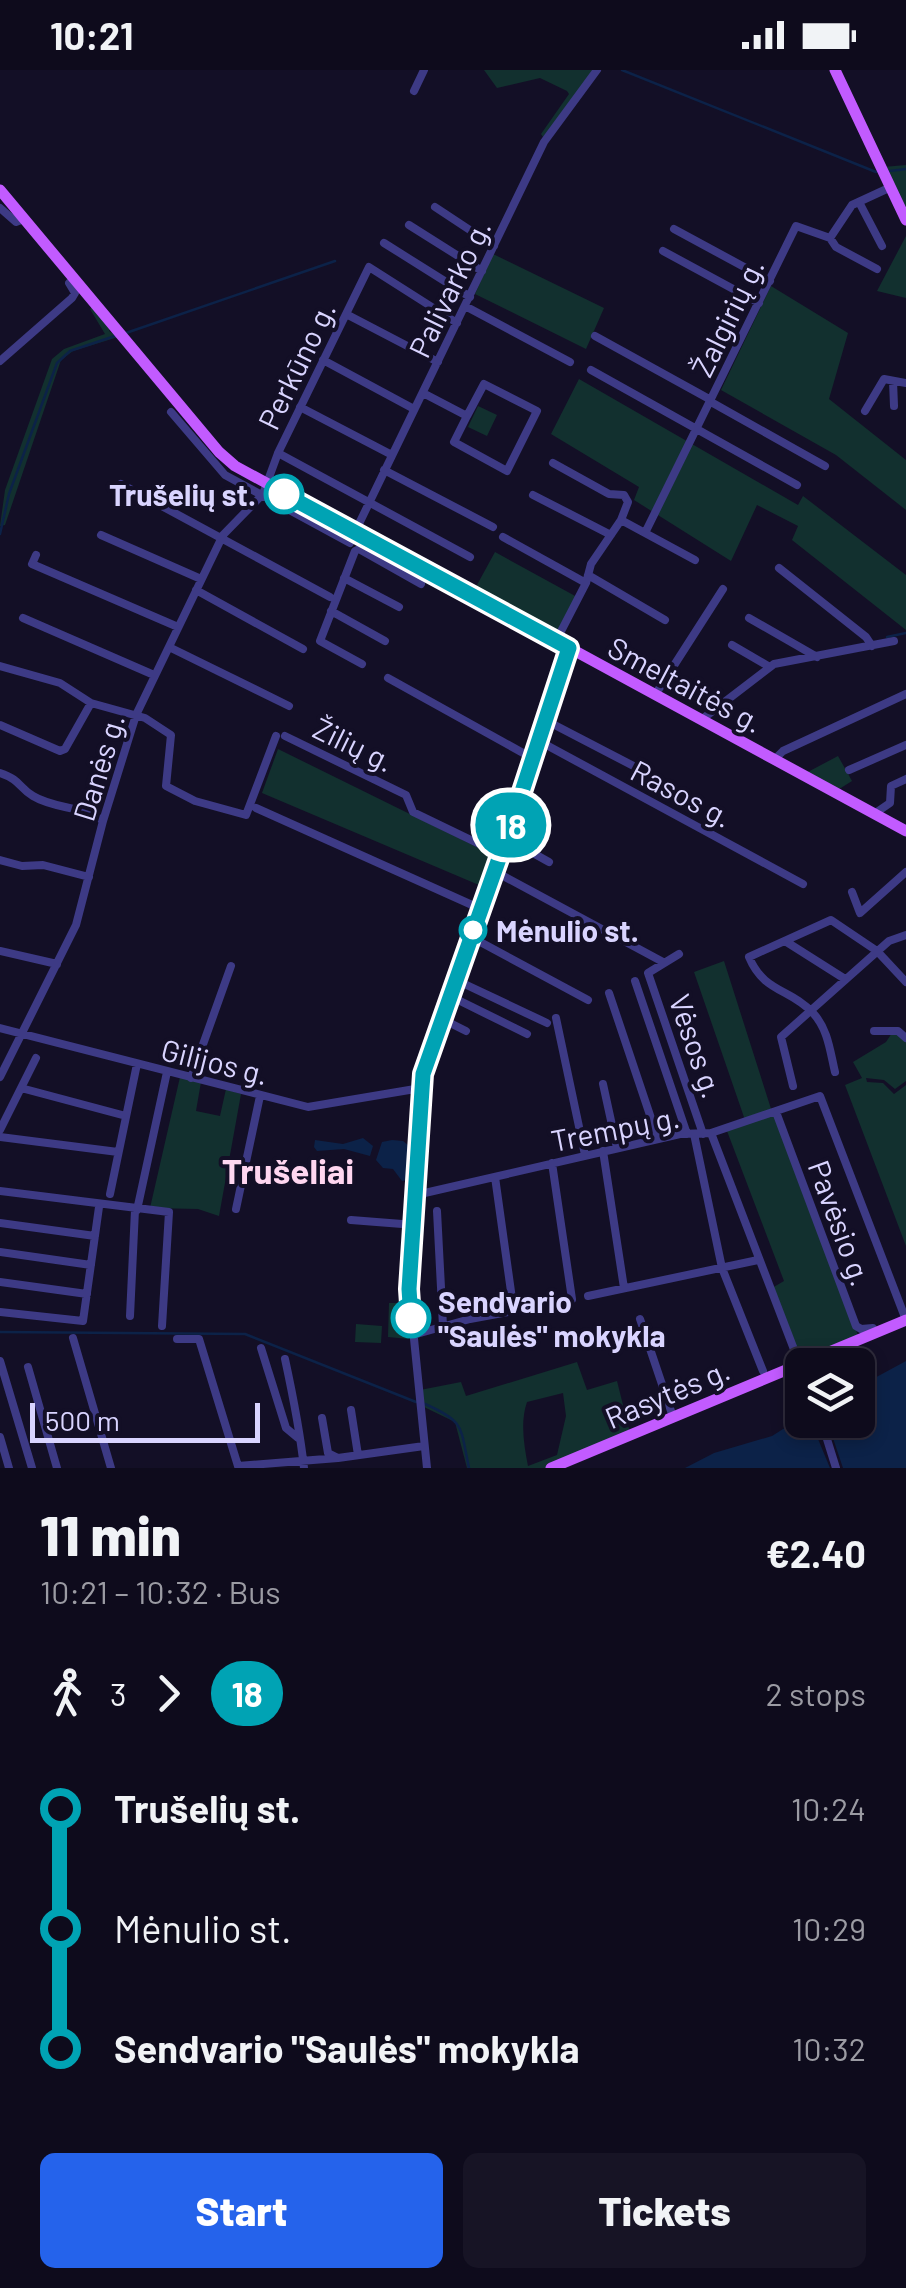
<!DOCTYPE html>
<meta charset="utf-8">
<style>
:root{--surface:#0e0b1c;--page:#171425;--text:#f1f3f6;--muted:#9b9ba3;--line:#2e2b3b;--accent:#2563eb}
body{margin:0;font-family:Barlow,sans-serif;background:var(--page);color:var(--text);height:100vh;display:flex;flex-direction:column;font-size:38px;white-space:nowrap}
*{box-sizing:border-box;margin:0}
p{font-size:32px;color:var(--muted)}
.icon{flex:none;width:55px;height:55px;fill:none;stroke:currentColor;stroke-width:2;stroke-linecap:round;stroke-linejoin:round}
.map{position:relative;height:1398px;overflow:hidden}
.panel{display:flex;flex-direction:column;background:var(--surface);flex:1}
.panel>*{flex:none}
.badge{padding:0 20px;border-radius:32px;font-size:35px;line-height:65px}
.controls{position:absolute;left:785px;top:1278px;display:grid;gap:20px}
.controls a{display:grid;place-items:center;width:90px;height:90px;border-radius:15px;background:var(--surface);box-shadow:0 5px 15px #0003,0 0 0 2px var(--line);font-size:50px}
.scale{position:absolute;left:30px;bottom:25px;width:230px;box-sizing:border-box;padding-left:10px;border:5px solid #d9d4ff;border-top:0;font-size:28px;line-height:35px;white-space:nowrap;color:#d9d4ff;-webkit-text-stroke:8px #130f26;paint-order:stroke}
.map>.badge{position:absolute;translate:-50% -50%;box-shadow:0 0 0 5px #fff}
.legs{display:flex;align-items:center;gap:15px;height:110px;padding:0 40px;font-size:32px}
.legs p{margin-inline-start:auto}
.headline{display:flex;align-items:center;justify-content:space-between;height:170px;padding:0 40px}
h1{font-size:55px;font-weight:800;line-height:75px}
.primary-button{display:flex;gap:20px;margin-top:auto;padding:20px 40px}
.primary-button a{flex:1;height:115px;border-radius:15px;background:var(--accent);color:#fff;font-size:40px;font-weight:800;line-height:115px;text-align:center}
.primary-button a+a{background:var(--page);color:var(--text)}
ul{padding:0 40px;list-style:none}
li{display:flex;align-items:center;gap:35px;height:120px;font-size:38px}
li i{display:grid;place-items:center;width:15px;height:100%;margin:0 12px;background:currentColor}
li i::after{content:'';width:25px;height:25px;margin:-12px;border:8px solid;border-radius:50%;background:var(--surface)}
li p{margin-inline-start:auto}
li:first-child i{background:linear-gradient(#0000 50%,currentColor 0)}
li:last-child i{background:linear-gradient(currentColor 50%,#0000 0)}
.status{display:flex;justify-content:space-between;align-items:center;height:70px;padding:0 50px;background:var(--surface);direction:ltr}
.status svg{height:28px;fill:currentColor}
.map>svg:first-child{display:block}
.green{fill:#12302f;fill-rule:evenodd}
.water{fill:#0c2248}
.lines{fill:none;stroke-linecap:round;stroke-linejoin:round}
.stream{stroke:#0c2248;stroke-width:2.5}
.minor{stroke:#3d3a85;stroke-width:8}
.major{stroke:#c25bff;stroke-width:11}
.line-1-casing{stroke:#fff;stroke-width:22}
.line-1{stroke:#00a3b4;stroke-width:15}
.stop-1-dot{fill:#fff;stroke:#00a3b4;stroke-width:5}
.labels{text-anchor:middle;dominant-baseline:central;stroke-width:8;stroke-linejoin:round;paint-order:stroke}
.street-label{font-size:30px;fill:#d9d4ff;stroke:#130f26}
.stop-label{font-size:30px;font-weight:bold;fill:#d9d4ff;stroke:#130f26;text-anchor:start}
.quarter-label{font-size:35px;font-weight:bold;fill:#ffd6f0;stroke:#130f26}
</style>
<div class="status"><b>10:21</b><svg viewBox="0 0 49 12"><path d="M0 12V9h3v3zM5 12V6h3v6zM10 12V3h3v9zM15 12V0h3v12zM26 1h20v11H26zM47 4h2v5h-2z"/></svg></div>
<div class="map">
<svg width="906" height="1398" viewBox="0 0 906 1398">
<rect width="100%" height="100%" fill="#130f26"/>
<path class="green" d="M 484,0 L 594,0 L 543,67 L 541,64 L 569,24 L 567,21 L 540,8 L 497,18 Z
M 906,95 L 906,146 L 883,97 Z
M 906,166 L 906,228 L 877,221 Z
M 493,184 L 604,238 L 586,279 L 475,224 Z
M 771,216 L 848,263 L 829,329 L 906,390 L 906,440 L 836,385 L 721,320 Z
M 93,236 L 111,257 L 109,261 L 118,267 L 73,281 L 61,290 L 5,455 L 0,456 L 5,420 L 52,289 L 64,279 L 105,264 L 90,239 Z
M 579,309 L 798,435 L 803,426 L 906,505 L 906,560 L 792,470 L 798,456 L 757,435 L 731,491 L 634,430 L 639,417 L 551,364 Z
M 478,336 L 497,345 L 487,366 L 468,357 Z
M 495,482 L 577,527 L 556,569 L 472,524 Z
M 278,679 L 497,787 L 486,818 L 262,723 Z
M 838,686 L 852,711 L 836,721 L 804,704 Z
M 724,891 L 772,1042 L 745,1050 L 694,902 Z
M 892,963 L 898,963 L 906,971 L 906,1011 L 895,1019 L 884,1010 L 866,1008 L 867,1012 L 883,1013 L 894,1024 L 906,1015 L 906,1176 L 845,1015 L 862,1008 L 853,992 L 886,972 Z
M 180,1007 L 201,1012 L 196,1041 L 220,1046 L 226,1019 L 241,1024 L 219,1146 L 198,1139 L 150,1138 Z
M 774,1044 L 859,1268 L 801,1291 L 772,1218 L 784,1211 L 727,1061 Z
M 389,1233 L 405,1233 L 409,1269 L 388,1267 Z
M 356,1254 L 382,1256 L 381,1273 L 355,1272 Z
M 577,1292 L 587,1320 L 617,1311 L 630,1363 L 546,1398 L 467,1398 L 455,1352 L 422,1336 L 420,1320 L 461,1312 L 466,1326 ZM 563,1323 L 566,1346 L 557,1385 L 528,1396 C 524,1375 520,1352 527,1332 Z"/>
<path class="water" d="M 363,1068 L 373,1076 L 370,1086 L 344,1079 L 317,1081 L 314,1077 L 315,1070 L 343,1074 Z
M 392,1070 L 403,1071 L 414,1080 L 413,1109 L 402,1111 L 393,1099 L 383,1098 L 376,1090 L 382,1072 Z
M 906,1291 L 906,1398 L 843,1398 L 827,1350 L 858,1350 L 858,1317 Z
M 802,1347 L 802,1350 L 811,1352 L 830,1398 L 685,1398 L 714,1383 L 772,1366 Z"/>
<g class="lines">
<path class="stream" d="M 622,0 L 876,102
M 890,101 L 906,99
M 126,263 L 335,191
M 0,464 L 9,424 L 57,293 L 70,281 L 115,266
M 887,567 L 906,563
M 0,1262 L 245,1264 L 416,1332
M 425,1334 C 466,1352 460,1357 469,1398"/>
<path class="minor" d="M 414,21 L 424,0
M 859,132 L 882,176
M 435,137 L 494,176
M 0,138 L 16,152 L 24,149
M 409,155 L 482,201
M 674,159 L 770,211
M 830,168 L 836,177 L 877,199
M 384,173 L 470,227
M 663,181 L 759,233
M 465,236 L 570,292
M 346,244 L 438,292
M 595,266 L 711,330
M 323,290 L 414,339
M 0,291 L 72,228 L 75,223 L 69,213 L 74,208
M 591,300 L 797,415
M 893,311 L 894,336
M 423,323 L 467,346 L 454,372 L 507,401 L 537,341 L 484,314 L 467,346
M 711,332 L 825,396
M 300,337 L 392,385
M 865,341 L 884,309 L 906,313
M 171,342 L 225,405 L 350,473
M 278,383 L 470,487
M 553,393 L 609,424 L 624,425 L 628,432 L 621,450 L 591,494 L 586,513 L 556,571
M 384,400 L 493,457
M 121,414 L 330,527
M 533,425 L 611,465
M 621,450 L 695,490
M 355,462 L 544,72 L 597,0
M 645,463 L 796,156 L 830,168 L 852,135 L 891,117
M 101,465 L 201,509
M 503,467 L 586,513
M 36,485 L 32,494 L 178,557
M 779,498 L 866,567 L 872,576
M 588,505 L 665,550
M 344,508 L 399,537
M 196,520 L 303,579
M 331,541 L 385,571
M 23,548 L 154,605
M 749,548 L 817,587
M 732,575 L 768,596
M 169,577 L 289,636
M 362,594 L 320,571 L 355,481 L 359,479 L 421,514
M 0,596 L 60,613 L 91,633 L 145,648 L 171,665 L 166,716 L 195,731 L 246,745 L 276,666
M 388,608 L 532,688
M 655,625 L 723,519
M 545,650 L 647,703
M 701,650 L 774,594 L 894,571
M 0,655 L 60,681 L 65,679 L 91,633
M 285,666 L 406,725 L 413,742 L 500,784
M 539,671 L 803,814
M 774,690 L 783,681 L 906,624
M 849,700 L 906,675
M 0,703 C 21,710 18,717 33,726 C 54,739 83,736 103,751
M 256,738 L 481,839
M 874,744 L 890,733 L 891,716 L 906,709
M 506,768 L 549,792
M 0,790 L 22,796 L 43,795 L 89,807
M 494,801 L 663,892
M 852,822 L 860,843 L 906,802
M 471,867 L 588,930
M 785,871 L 845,909
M 0,881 L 57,894
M 679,884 L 648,903 L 703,1064
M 456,910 L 547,953
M 635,911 L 687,1064
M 609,923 L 658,1069
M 450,926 L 527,964
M 556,948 L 585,1085
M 442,949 L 466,961
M 0,958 L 308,1037 L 421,1018
M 874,961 L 898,961 L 906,968
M 835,1002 C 830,981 828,959 813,943 C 790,918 764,923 749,887 L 831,850 L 877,881 L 906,912
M 0,1007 L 76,855 L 103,751 L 136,645 L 223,465 L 263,424 L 278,383 L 369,197 L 457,253
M 191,1008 L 231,896
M 603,1014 L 617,1078
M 793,1016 L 781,967 L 889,871 L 906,865
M 21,1018 L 126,1046
M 776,1042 L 856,1256 L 861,1259 L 873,1258 L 876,1263
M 0,1060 L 36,988
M 711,1063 L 800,1295
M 694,1064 L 722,1198 L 763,1301
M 0,1067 L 118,1082
M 603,1081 L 624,1218
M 552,1093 L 572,1229
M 495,1107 L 514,1243
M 0,1121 L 169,1142 L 162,1256
M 110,1124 L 137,994
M 416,1125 L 680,1064 L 711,1063 L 820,1026 L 906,1250
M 236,1139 L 260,1026
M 137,1140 L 167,1002
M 437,1141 L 443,1256
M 351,1150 L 415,1155
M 0,1153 L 95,1166
M 0,1182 L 91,1195
M 0,1212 L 87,1224
M 588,1226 L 758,1190
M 0,1242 L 83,1251 L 99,1137
M 130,1246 L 135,1140
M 640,1249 L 673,1347
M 413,1265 L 470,1249 L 553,1234
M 73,1268 L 111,1398
M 177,1269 L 199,1269 L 238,1396 L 338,1388
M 261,1278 L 286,1358 L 298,1368
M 285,1289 C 293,1326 300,1361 304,1398
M 0,1291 L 32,1398
M 28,1297 L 57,1398
M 351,1340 L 358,1385
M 322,1348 L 328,1383 L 338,1388 L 424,1376
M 821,1350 L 836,1398
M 0,1367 L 9,1398
M 427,1398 L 409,1219 L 421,1018 L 428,988 L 514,746 L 569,578"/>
<path class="major" d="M 835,0 L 906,150
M 0,120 L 219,382 L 235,396 L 906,761
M 551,1398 L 906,1250"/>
</g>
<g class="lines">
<g class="line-1-casing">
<path id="line-1" d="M 284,424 L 569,578 L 514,746 L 423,1004 L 409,1219 L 411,1248"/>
</g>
<use href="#line-1" class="line-1"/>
</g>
<g class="stop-1-dot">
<circle cx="284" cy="424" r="18"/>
<circle cx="473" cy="860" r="12"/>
<circle cx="411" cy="1248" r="18"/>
</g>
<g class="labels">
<g class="street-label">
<text transform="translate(449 218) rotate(-64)">Palivarko g.</text>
<text transform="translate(727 247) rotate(-64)">Žalgirių g.</text>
<text transform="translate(296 295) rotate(-64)">Perkūno g.</text>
<text transform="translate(686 614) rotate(28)">Smeltaitės g.</text>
<text transform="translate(354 674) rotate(26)">Žilių g.</text>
<text transform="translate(98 697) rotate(-73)">Danės g.</text>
<text transform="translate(682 723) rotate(28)">Rasos g.</text>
<text transform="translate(697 976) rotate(71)">Vėsos g.</text>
<text transform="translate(215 991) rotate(14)">Gilijos g.</text>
<text transform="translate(615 1058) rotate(-11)">Trempų g.</text>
<text transform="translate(841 1153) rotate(70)">Pavėsio g.</text>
<text transform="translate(667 1323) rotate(-23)">Rasytės g.</text>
</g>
<g class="stop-label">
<text x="256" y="424" text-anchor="end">Trušelių st.</text>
<text x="496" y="860">Mėnulio st.</text>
<text x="438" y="1231">Sendvario<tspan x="438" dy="34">"Saulės" mokykla</tspan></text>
</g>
<g class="quarter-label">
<text x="288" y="1100">Trušeliai</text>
</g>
</g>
</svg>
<div class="controls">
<a><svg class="icon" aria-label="layers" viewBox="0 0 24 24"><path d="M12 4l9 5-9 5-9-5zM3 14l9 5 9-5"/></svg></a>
</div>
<div class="scale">500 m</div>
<b class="badge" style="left:511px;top:755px;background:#00a3b4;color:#fff">18</b>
</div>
<section class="panel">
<div class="headline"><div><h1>11 min</h1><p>10:21 – 10:32 · Bus</p></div><b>€2.40</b></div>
<div class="legs"><svg class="icon" aria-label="walk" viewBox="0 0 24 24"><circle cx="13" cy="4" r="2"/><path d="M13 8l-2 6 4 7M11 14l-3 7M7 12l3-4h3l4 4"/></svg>3<svg class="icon" aria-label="forward" viewBox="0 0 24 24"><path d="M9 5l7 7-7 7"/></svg><b class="badge" style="background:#00a3b4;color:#fff">18</b><p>2 stops</p></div>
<ul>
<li><i style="color:#00a3b4"></i><b>Trušelių st.</b><p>10:24</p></li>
<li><i style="color:#00a3b4"></i><span>Mėnulio st.</span><p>10:29</p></li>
<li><i style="color:#00a3b4"></i><b>Sendvario &quot;Saulės&quot; mokykla</b><p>10:32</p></li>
</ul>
<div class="primary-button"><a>Start</a><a>Tickets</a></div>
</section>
